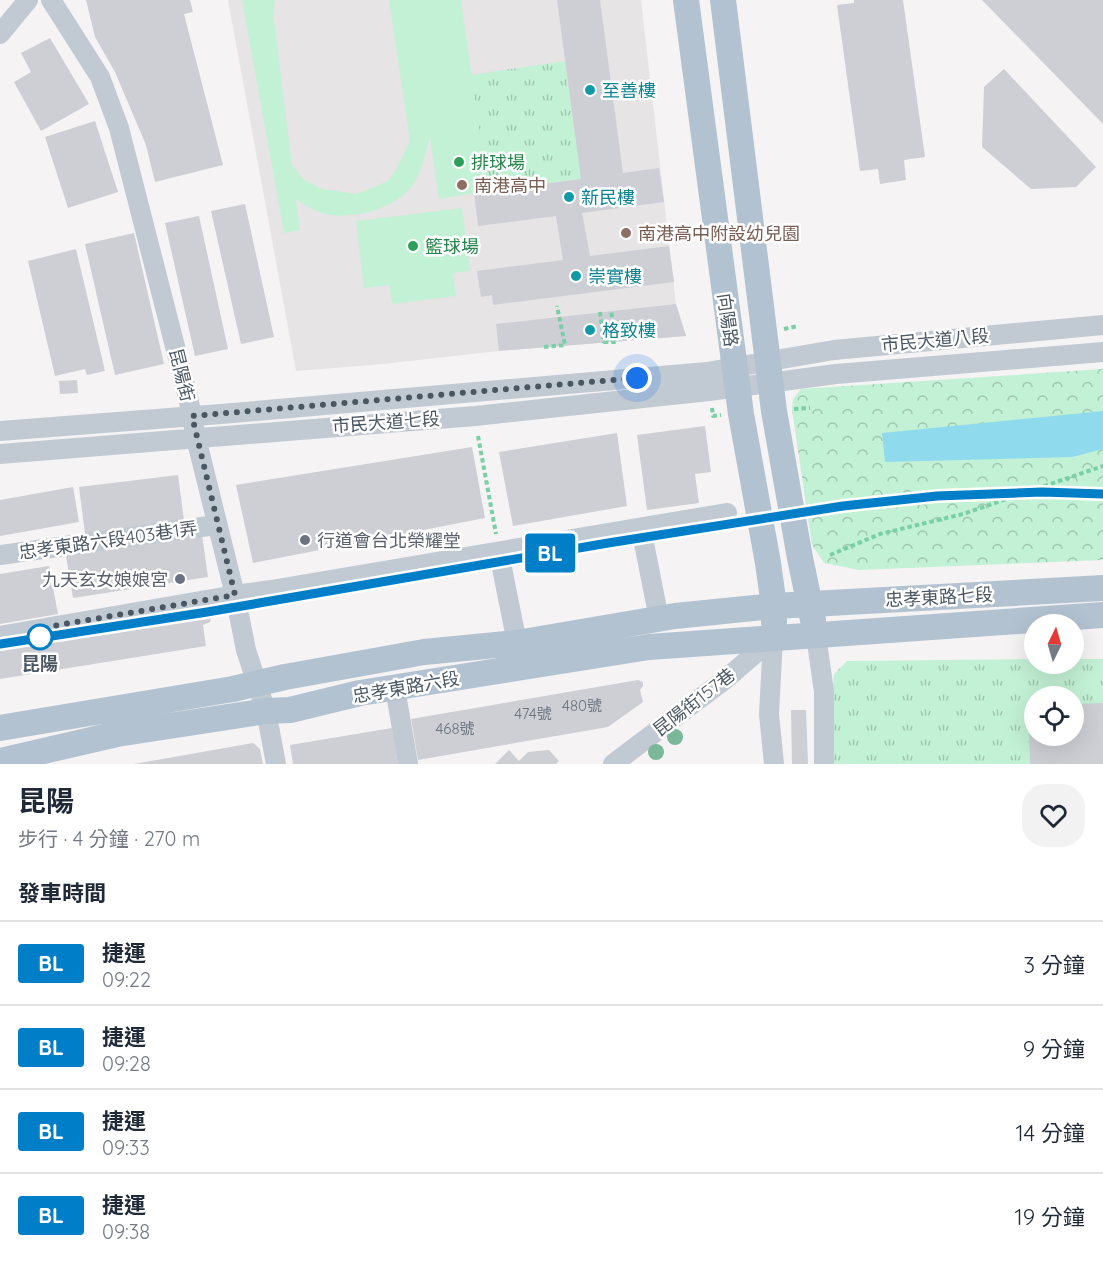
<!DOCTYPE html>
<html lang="zh-TW">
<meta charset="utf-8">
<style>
:root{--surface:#fff;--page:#f2f2f3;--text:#1f2937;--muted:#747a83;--line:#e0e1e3}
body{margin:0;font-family:Quicksand,"Noto Sans TC",sans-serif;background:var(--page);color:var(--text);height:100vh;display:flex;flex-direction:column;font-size:22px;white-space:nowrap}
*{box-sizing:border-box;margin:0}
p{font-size:20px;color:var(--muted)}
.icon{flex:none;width:33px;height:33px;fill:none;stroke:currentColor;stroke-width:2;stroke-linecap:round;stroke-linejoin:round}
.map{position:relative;height:764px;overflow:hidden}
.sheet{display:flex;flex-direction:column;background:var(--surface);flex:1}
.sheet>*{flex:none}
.badge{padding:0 12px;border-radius:4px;font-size:21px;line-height:39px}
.needle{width:39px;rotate:5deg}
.buttons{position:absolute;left:1024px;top:614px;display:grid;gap:12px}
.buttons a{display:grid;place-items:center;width:60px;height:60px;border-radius:50%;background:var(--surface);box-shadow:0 6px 24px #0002;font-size:30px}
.you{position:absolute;width:30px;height:30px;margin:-15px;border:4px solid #fff;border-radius:50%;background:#1a73e8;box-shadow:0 0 0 9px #1a73e833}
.map>.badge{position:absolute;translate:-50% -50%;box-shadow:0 0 0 3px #fff}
h2{padding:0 18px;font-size:22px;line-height:54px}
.round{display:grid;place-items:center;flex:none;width:63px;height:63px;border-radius:24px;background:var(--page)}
.overview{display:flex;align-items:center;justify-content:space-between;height:102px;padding:0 18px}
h1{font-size:28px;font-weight:700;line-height:45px}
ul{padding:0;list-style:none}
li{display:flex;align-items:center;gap:18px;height:84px;padding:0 18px;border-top:2px solid var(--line)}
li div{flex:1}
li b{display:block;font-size:22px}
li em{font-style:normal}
li .badge{min-width:66px;font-weight:700;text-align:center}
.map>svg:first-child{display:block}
.education{fill:#e6e4e5}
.grass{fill:url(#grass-tufts)}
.park{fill:url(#park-crowns)}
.garden{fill:#c3f1d5}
.water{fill:#90daee}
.building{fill:#cdcfd5}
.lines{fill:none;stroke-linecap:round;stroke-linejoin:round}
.path{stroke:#7ad0a6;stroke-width:4;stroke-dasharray:4.5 3;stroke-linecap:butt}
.minor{stroke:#c1cad2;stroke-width:20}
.major{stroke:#b3c2d1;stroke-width:26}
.tree{fill:#7bb799}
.line-casing{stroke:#fff;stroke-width:14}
.line{stroke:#007ec7;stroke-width:9}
.walk{stroke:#4a5661;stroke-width:6;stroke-dasharray:0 10.8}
.culture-dot{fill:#0f9aa8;stroke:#fff;stroke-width:2}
.leisure-dot{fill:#2e9e5b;stroke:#fff;stroke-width:2}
.education-dot{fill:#8d6e63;stroke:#fff;stroke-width:2}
.worship-dot{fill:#6b7280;stroke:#fff;stroke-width:2}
.stop-dot{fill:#fff;stroke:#007ec7;stroke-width:3}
.labels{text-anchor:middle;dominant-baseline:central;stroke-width:5;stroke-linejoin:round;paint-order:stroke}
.number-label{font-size:15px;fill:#6b747e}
.culture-label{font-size:18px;fill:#0d838f;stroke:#fff;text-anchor:start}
.leisure-label{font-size:18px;fill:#27864d;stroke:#fff;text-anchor:start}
.education-label{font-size:18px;fill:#785e54;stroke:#fff;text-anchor:start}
.street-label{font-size:18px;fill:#4a5661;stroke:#fff}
.worship-label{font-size:18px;fill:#5b616d;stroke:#fff;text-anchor:start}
.stop-label{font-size:18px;font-weight:bold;fill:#4a5661;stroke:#fff}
</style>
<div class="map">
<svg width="1103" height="764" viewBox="0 0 1103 764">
<defs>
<pattern id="grass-tufts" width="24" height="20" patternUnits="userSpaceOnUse" patternTransform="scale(1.5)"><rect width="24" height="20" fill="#c3f1d5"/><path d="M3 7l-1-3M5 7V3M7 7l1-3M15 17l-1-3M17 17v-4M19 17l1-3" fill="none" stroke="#a0c6b0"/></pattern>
<pattern id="park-crowns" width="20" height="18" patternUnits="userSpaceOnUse" patternTransform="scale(1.5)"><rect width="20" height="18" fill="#c3f1d5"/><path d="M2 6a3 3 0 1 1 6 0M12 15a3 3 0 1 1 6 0" fill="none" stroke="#a0c6b0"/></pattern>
</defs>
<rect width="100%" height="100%" fill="#f5f3f3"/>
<path class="education" d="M 228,0 L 641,0 L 676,304 L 686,336 L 499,351 L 383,364 L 296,371 Z"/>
<path class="grass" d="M 565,61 L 581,179 L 488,191 L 470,75 Z
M 1035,659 L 1035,663 L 1074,663 L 1074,659 L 1103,659 L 1103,705 L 1074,706 L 1074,696 L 1035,696 L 1035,706 L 1028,706 L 1030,764 L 834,764 L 831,708 L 834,674 L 847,661 Z"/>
<path class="park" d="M 1103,369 L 1103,560 L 859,570 L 824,563 L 812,545 L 792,410 L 793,399 L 801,389 Z"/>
<path class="garden" d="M 242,0 L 275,0 L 273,12 L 292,165 L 303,179 L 322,189 L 357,194 L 388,181 L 397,168 L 410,141 L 389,0 L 461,0 L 488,191 L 439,199 L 430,136 C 426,151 423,167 416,180 C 401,209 345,224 316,211 C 309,208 302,203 296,199 L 300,230 L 284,233 Z
M 462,208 L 470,271 L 453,273 L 456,296 L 392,304 L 389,285 L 364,288 L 356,221 Z"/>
<path class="water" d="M 1103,411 L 1103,449 L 1072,457 L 885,462 L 882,433 Z"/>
<path class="building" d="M 86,0 L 190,0 L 193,12 L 184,14 L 223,165 L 155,182 L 146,145 L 115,72 L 95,37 Z
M 557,0 L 600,0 L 623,173 L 659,168 L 664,202 L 582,213 L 590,256 L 669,246 L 674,282 L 493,305 L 492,295 L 481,297 L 477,271 L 563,260 L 556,216 L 478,226 L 474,193 L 581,179 Z
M 854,0 L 903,0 L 925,157 L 904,160 L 906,180 L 880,184 L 878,169 L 860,171 L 837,5 L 854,3 Z
M 982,0 L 1103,0 L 1103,124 Z
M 50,38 L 89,104 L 41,131 L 14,82 L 31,72 L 21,53 Z
M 1004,69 L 1096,167 L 1076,187 L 1031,189 L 982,147 L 984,87 Z
M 95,121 L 118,192 L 68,208 L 45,137 Z
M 245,204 L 274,337 L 241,344 L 211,211 Z
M 199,216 L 228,349 L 195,356 L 165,223 Z
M 134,233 L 164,364 L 115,375 L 85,244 Z
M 76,249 L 105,371 L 87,375 L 85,369 L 55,376 L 28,261 Z
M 676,304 L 686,336 L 499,351 L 496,324 Z
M 77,380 L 78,393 L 60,394 L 59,381 Z
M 705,426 L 711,472 L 695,474 L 699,503 L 647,510 L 637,435 Z
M 617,433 L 627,506 L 513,526 L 499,452 Z
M 472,447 L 485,518 L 253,563 L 236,485 Z
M 178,475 L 185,528 L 86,541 L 79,487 Z
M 73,487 L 79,522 L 0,536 L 0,500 Z
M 202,535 L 208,577 L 73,598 L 66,556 Z
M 49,566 L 58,614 L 0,624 L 0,574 Z
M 210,609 L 211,618 L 210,622 L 203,625 L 206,646 L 0,679 L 0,638 Z
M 638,680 L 643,682 L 643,686 L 640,690 L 643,702 L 608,727 L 418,760 L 411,719 Z
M 1103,703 L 1103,764 L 1030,764 L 1028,706 L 1035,706 L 1035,735 L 1074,735 L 1074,704 Z
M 791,710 L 806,710 L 808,764 L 792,764 Z
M 392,728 L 398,764 L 293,764 L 290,745 Z
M 253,743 L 260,749 L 263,764 L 134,764 Z
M 509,750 L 519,761 L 528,752 L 549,750 L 559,761 L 556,764 L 495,764 Z"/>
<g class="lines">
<path class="path" d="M 600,312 L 604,342 L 616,342 L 611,311
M 784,329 L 798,326
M 544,347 L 565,345 L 557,306
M 712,408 L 713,416 L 721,415
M 794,409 L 810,408
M 478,436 L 496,534
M 830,555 L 880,534 L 963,514 L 1103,466"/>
<path class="minor" d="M 51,0 L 100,77 L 119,128 L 188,397 L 196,438 L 235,595 L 246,650 L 266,711 L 276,764
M 0,34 L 28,0
M 0,431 L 221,414 L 707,372 L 834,350 L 1103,325
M 0,454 L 475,416 L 709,391 L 836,374 L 1103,352
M 641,528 L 659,619
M 499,553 L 517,643
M 0,555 L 216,525
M 816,635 L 824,692 L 824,764
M 0,636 L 235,595 L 271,590 L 727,513
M 773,638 L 769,714 L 774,764
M 395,688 L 408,764
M 613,764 L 727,678 L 773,638"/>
<path class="major" d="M 686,0 L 741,414 L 768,563 L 774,606 L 774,623
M 723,0 L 774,411 L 800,558 L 813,620
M 0,728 L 233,689 L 285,677 L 424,652 L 517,643 L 675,616 L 774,606 L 1103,588
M 0,761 L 117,734 L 266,711 L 290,710 L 360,693 L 649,647 L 1103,615"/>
</g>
<g class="tree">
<circle cx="675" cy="737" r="8"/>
<circle cx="656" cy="752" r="8"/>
</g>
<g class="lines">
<g class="line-casing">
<path id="line" d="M 0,644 L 207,612 L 608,543 L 843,506 L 937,496 L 1042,492 L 1103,494"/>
</g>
<use href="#line" class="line"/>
<path class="walk" d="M 40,637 L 47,627 L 235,595 L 192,416 L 637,378"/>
</g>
<g class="culture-dot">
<circle cx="590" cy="90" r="6"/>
<circle cx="569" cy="197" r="6"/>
<circle cx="576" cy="276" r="6"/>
<circle cx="590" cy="330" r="6"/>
</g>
<g class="leisure-dot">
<circle cx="459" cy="162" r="6"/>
<circle cx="413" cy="246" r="6"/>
</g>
<g class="education-dot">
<circle cx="462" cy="185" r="6"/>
<circle cx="626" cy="233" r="6"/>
</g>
<g class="worship-dot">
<circle cx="305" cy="540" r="6"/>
<circle cx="180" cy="579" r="6"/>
</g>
<circle class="stop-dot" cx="40" cy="637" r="12"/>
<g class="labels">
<g class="number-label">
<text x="582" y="705">480號</text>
<text x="533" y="713">474號</text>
<text x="455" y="728">468號</text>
</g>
<g class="culture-label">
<text x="602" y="90">至善樓</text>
<text x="581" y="197">新民樓</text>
<text x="588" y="276">崇實樓</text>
<text x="602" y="330">格致樓</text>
</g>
<g class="leisure-label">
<text x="471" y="162">排球場</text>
<text x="425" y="246">籃球場</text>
</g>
<g class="education-label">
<text x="474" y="185">南港高中</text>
<text x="638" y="233">南港高中附設幼兒園</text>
</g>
<g class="street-label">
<text transform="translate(728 320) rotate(82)">向陽路</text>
<text transform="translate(935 340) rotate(-5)">市民大道八段</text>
<text transform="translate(182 375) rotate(76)">昆陽街</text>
<text transform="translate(386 422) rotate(-4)">市民大道七段</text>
<text transform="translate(108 540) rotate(-8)">忠孝東路六段403巷1弄</text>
<text transform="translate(939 597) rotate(-3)">忠孝東路七段</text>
<text transform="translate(406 687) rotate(-10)">忠孝東路六段</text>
<text transform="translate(694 702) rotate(-38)">昆陽街157巷</text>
</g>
<g class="worship-label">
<text x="317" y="540">行道會台北榮耀堂</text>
<text x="168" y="579" text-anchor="end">九天玄女娘娘宮</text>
</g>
<g class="stop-label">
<text x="40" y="663">昆陽</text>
</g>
</g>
</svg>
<div class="buttons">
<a><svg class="needle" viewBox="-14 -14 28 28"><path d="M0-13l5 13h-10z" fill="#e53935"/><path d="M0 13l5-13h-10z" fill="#747a83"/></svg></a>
<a><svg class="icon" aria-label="locate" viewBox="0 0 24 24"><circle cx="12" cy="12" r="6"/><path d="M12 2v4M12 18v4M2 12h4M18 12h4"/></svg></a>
</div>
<div class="you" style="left:637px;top:378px"></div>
<b class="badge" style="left:550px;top:553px;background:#007ec7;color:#fff">BL</b>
</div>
<section class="sheet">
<div class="overview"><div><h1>昆陽</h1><p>步行 · 4 分鐘 · 270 m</p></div><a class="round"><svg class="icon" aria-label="heart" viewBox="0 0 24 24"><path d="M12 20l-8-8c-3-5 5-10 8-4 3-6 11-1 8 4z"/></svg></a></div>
<h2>發車時間</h2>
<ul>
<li><span class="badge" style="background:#007ec7;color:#fff">BL</span><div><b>捷運</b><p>09:22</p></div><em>3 分鐘</em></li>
<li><span class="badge" style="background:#007ec7;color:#fff">BL</span><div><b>捷運</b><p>09:28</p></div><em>9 分鐘</em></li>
<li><span class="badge" style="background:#007ec7;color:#fff">BL</span><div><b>捷運</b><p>09:33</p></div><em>14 分鐘</em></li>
<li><span class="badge" style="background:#007ec7;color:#fff">BL</span><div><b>捷運</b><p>09:38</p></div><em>19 分鐘</em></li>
</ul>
</section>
